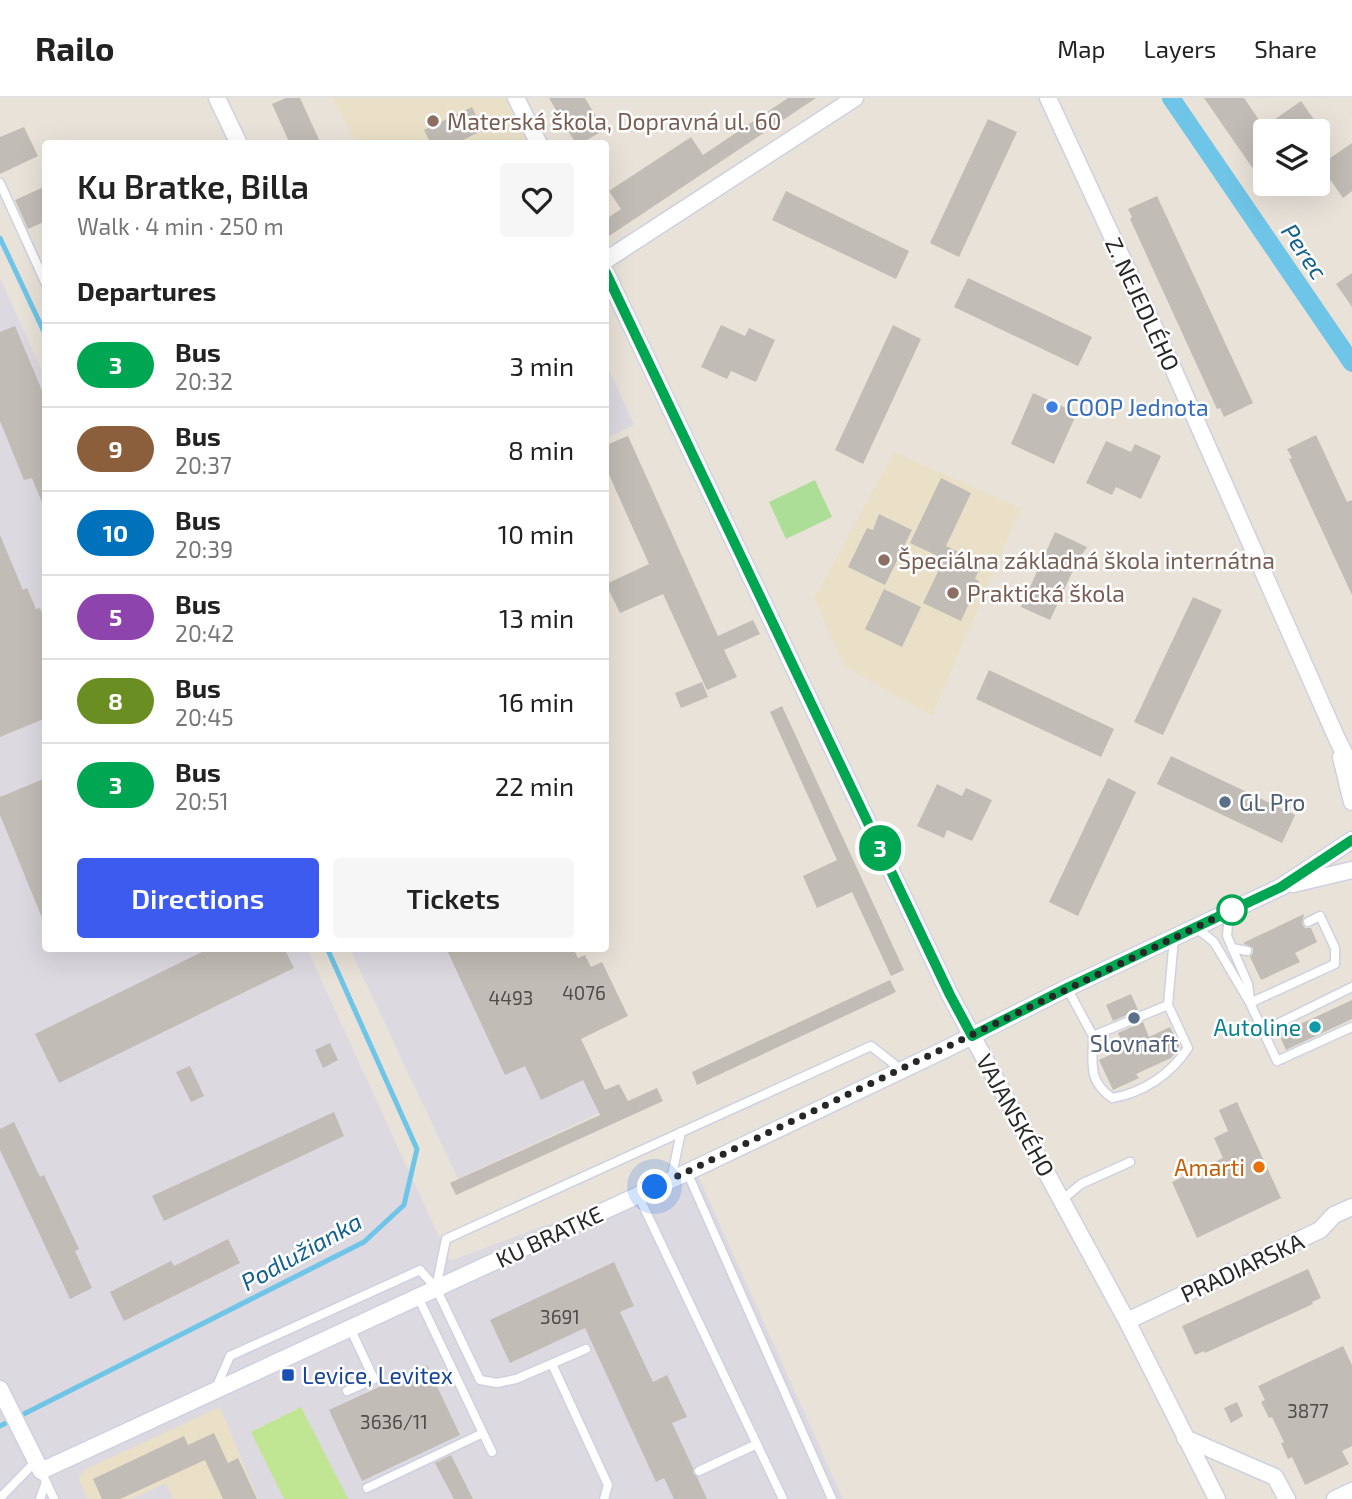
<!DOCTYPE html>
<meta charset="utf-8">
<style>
:root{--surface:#fff;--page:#f6f6f6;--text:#222;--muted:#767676;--line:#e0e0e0;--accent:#3e5bf0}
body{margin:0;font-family:"Exo 2",sans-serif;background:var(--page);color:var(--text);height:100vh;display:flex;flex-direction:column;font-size:26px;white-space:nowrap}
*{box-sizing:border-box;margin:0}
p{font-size:23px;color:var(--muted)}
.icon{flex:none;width:38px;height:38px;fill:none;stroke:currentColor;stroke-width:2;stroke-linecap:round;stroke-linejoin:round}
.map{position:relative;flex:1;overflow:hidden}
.drawer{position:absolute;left:42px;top:42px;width:567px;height:812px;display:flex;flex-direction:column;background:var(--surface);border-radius:7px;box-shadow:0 7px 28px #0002}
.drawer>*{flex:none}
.badge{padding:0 14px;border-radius:23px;font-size:24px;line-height:46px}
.tools{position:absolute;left:1253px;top:21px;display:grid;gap:14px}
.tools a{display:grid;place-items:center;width:77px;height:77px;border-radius:7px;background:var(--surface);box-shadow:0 7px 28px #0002;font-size:35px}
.you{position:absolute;width:35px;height:35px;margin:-18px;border:5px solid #fff;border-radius:50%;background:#1a73e8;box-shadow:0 0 0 10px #1a73e833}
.map>.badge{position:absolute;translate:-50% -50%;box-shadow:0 0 0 4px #fff}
h2{padding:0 35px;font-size:26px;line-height:63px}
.round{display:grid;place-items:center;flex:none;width:74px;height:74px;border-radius:7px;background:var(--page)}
.head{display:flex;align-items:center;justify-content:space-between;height:119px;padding:0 35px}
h1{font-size:33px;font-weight:600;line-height:52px}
.action{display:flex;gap:14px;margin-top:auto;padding:14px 35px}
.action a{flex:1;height:80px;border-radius:7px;background:var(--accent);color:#fff;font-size:28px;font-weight:600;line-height:80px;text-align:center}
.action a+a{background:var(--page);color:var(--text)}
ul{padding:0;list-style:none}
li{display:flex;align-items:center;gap:21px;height:84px;padding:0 35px;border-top:2px solid var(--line)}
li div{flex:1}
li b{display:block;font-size:26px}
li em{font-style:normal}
li .badge{min-width:77px;font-weight:700;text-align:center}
header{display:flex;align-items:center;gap:42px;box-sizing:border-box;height:98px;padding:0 35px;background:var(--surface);border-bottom:2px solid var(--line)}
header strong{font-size:33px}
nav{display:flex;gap:38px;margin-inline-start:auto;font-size:24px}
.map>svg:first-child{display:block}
.industrial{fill:#dcd9e1}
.education{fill:#eae0c8}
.green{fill:#adde97}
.pitch{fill:#c0e593}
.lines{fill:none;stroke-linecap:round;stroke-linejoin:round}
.stream{stroke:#6fc5e7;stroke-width:5}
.canal{stroke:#6fc5e7;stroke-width:18}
.building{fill:#c1bcb5}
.lane-casing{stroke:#ced1e0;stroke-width:11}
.street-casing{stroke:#ced1e0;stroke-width:19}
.lane{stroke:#fff;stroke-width:8}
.street{stroke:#fff;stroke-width:16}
.line-casing{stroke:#fff;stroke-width:16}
.line{stroke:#00a651;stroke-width:10}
.walk{stroke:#272727;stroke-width:7;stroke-dasharray:0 12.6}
.education-dot{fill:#8d6e63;stroke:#fff;stroke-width:2.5}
.shop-dot{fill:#3f7fe0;stroke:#fff;stroke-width:2.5}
.service-dot{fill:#5c6f8a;stroke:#fff;stroke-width:2.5}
.stop-dot{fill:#fff;stroke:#00a651;stroke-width:3.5}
.culture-dot{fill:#0f9aa8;stroke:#fff;stroke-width:2.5}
.food-dot{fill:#e8710a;stroke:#fff;stroke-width:2.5}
.transit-dot{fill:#1a4fb4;stroke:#fff;stroke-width:2.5}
.labels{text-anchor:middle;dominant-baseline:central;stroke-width:5;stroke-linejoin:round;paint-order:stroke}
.number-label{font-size:19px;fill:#4e4c4a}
.education-label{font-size:23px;fill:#785e54;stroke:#fff;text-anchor:start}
.street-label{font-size:23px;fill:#272727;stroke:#fff}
.shop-label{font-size:23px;fill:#366cbe;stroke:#fff;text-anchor:start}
.service-label{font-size:23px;fill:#4e5e75;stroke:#fff;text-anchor:start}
.culture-label{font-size:23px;fill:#0d838f;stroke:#fff;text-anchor:end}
.food-label{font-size:23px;fill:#c56008;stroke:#fff;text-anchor:end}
.transit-label{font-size:23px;fill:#164399;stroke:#fff;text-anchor:start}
.water-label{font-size:24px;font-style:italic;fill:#13618e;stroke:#fff}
</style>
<header>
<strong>Railo</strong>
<nav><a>Map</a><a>Layers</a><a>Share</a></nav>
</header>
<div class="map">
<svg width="1352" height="1401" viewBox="0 0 1352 1401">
<rect width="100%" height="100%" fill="#e9e2d9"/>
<path class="industrial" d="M 0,180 L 45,280 L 46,850 L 307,851 L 450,1163 L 695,1071 L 843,1401 L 0,1401 Z
M 606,265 L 634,327 L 606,340 Z
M 350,851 L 531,851 L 567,948 L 599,1015 L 458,1081 Z"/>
<path class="education" d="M 332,0 L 511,0 L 535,45 L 356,45 Z
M 894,354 L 1021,410 L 932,618 L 844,568 L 814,500 Z
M 220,1309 L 258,1401 L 173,1401 L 166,1385 L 131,1401 L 87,1401 L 79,1381 L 84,1372 Z"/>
<path class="green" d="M 815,382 L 832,419 L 786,441 L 769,404 Z"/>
<path class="pitch" d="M 301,1309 L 348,1401 L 284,1401 L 251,1334 Z"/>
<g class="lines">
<path class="stream" d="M 0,140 L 46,238
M 0,1328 L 364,1144 L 404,1107 L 417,1051 L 327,850"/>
<path class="canal" d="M 1171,0 L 1352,265"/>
</g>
<path class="building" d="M 286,0 L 300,0 L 321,46 L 290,46 L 272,6 Z
M 549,0 L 585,0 L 604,32 L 580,46 L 576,46 Z
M 788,0 L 816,0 L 606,140 L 606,121 L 621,111 L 609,93 L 691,39 L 703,57 Z
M 1204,0 L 1244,0 L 1264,29 L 1301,3 L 1322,33 L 1265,33 L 1265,68 L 1256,75 Z
M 472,9 L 483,32 L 455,46 L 431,46 L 424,32 Z
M 988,21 L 1017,34 L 959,159 L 930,145 Z
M 24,29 L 38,58 L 0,76 L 0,39 Z
M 1352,45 L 1352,93 L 1343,100 L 1320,67 Z
M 46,88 L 46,123 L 28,131 L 15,102 Z
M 786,93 L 909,153 L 896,181 L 772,122 Z
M 1157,98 L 1253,305 L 1224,319 L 1220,310 L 1217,311 L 1130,121 L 1132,119 L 1128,111 Z
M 1352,175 L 1352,209 L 1336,186 Z
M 968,180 L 1092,239 L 1078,268 L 954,209 Z
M 721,227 L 745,238 L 749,230 L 775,242 L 756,284 L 731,273 L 727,281 L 701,269 Z
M 893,227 L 921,241 L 863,366 L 835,352 Z
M 15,228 L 46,302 L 45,412 L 32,380 L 24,382 L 0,323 L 0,234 Z
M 1033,295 L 1077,315 L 1054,366 L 1011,346 Z
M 1316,337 L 1347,404 L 1352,402 L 1352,497 L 1289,361 L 1292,360 L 1287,351 Z
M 628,338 L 718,538 L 753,522 L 760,536 L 724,552 L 737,579 L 707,592 L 663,496 L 620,515 L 606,486 L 649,466 L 606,370 L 606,347 Z
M 1106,343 L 1131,354 L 1135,346 L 1161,358 L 1141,401 L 1116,389 L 1112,397 L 1086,385 Z
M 941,380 L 971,395 L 946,448 L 982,465 L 975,481 L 979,483 L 961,523 L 923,505 L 944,461 L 910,445 Z
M 879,416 L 912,432 L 885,487 L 848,469 L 867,430 L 873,432 Z
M 1055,434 L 1087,449 L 1076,466 L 1050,522 L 1021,509 Z
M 0,437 L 23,492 L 27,490 L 36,511 L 40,510 L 46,523 L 46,620 L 0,639 Z
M 884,491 L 921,509 L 902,549 L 865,531 Z
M 1193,499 L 1222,512 L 1163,637 L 1134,624 Z
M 989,572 L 1114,631 L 1101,659 L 976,601 Z
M 702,584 L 708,599 L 681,610 L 675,595 Z
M 782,608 L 904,872 L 891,878 L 852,794 L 817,810 L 803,778 L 837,762 L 770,614 Z
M 1171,658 L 1295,717 L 1282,745 L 1157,686 Z
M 46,680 L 46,827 L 45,827 L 0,717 L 0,699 Z
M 1108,680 L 1136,694 L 1078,818 L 1049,804 Z
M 937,686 L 962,698 L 966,690 L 992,702 L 972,743 L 947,732 L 944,740 L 917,728 Z
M 1304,816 L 1302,826 L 1305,830 L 1311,830 L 1317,844 L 1295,855 L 1300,864 L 1261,882 L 1250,859 L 1253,855 L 1253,850 L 1243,845 Z
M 210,850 L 284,850 L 294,870 L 59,985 L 35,936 Z
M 446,850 L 573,850 L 578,860 L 585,857 L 591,869 L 602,864 L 628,918 L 581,941 L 605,992 L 619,986 L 628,1003 L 657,990 L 663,1003 L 456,1097 L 450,1085 L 600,1017 L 583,982 L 541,1002 L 525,968 L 505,977 Z
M 890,882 L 896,894 L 697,987 L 692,974 Z
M 1131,896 L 1138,912 L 1113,923 L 1106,907 Z
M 1352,902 L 1352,921 L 1286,952 L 1279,936 Z
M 1143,924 L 1149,939 L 1170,929 L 1179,947 L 1178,952 L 1171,960 L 1136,976 L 1139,980 L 1113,992 L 1099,962 L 1125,950 L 1118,935 Z
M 330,945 L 338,962 L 323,970 L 315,952 Z
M 190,968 L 204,998 L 191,1004 L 176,974 Z
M 1237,1004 L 1281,1100 L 1197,1140 L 1172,1084 L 1223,1060 L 1214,1040 L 1228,1033 L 1219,1012 Z
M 334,1014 L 344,1038 L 164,1123 L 152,1098 Z
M 14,1024 L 40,1079 L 44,1077 L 79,1151 L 75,1153 L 92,1190 L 70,1201 L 0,1052 L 0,1031 Z
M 228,1141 L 240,1165 L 124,1223 L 110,1194 L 171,1163 L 174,1168 Z
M 614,1164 L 634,1208 L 620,1214 L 653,1284 L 667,1277 L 687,1319 L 672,1325 L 693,1370 L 693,1375 L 697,1379 L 707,1401 L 674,1401 L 664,1380 L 656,1384 L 585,1230 L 510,1265 L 490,1222 Z
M 1308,1171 L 1321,1200 L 1312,1204 L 1313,1206 L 1205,1255 L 1204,1253 L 1195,1257 L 1182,1228 Z
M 1343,1248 L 1352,1267 L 1352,1348 L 1342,1353 L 1349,1366 L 1305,1387 L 1292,1359 L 1288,1361 L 1281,1345 L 1284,1344 L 1272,1319 L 1269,1320 L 1261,1304 L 1265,1302 L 1258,1288 Z
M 427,1267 L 460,1337 L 362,1383 L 329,1312 Z
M 1237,1304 L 1243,1318 L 1231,1325 L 1224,1310 Z
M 214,1335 L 228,1365 L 238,1360 L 257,1401 L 223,1401 L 205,1362 L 120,1401 L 102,1401 L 93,1381 L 184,1338 L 188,1347 Z
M 451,1357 L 473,1401 L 454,1401 L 435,1365 Z"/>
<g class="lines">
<g class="lane-casing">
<path id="lane" d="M 0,85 L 46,186
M 1229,815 L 1227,838 L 1248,886 L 1250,902
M 1195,829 L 1214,844 L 1250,905 L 1277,963 L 1352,929
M 1232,850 L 1247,853
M 1067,890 L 1093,938 L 1168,907 L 1174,840
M 1250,905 L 1335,866 L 1335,850 L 1320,818 L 1308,824
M 1263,933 L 1352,889
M 1093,938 C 1093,965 1087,982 1112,1000 C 1143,995 1171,976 1188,950 L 1168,907
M 687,1074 L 832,1401
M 671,1082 L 681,1034
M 638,1097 L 783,1401
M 1062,1102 L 1081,1086 L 1130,1064
M 436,1190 L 446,1141 L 871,948 L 894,966 L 898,974
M 418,1199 L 492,1354
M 552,1266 L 608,1387 L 604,1401
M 216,1290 L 230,1258 L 420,1172 L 436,1190 L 480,1282 L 497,1285 L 516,1281 L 586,1251
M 347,1293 L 374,1281 L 350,1230
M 41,1373 L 54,1401
M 699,1373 L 757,1346
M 367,1390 L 483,1335
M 0,1400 L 36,1363
M 40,1401 L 46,1384"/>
</g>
<g class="street-casing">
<path id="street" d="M 217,0 L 239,46
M 516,0 L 539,46
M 1048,0 L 1172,268 L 1338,643 L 1352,670
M 606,162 L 855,0
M 606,175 L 950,897 L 1127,1223 L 1217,1401
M 1341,659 L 1352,704
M 1293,786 L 1352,772
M 1127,1223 L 1320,1132 L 1334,1117 L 1352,1109
M 0,1291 L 41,1373 L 671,1082 L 944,952 L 1067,890 L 1281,789 L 1352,742
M 1185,1340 L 1275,1379 L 1287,1401
M 1335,1401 L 1352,1393"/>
</g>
<use href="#lane" class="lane"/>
<use href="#street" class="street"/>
</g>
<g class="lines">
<g class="line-casing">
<path id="line" d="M 606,175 L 950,897 L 972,938 L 1067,890 L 1281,789 L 1352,742"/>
</g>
<use href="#line" class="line"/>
<path class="walk" d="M 655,1089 L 1232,812"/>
</g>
<g class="education-dot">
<circle cx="433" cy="23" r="7"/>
<circle cx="884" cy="462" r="7"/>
<circle cx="953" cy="495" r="7"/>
</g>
<circle class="shop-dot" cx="1052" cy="309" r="7"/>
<g class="service-dot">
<circle cx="1225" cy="704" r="7"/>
<circle cx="1134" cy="920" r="7"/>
</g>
<circle class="stop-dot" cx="1232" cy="812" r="14"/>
<circle class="culture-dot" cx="1315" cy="929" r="7"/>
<circle class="food-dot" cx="1259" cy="1069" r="7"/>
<rect class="transit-dot" x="281" y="1270" width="14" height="14" rx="3.5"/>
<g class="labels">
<g class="number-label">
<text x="584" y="894">4076</text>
<text x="511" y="899">4493</text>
<text x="560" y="1218">3691</text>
<text x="1308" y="1312">3877</text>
<text x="394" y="1323">3636/11</text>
</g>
<g class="education-label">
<text x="447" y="23">Materská škola, Dopravná ul. 60</text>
<text x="898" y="462">Špeciálna základná škola internátna</text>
<text x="967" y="495">Praktická škola</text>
</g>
<g class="street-label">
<text transform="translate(1143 206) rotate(65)">Z. NEJEDLÉHO</text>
<text transform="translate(1016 1017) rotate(61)">VAJANSKÉHO</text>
<text transform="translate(549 1138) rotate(-25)">KU BRATKE</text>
<text transform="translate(1242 1169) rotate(-25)">PRADIARSKA</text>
</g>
<g class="shop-label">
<text x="1066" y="309">COOP Jednota</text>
</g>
<g class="service-label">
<text x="1239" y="704">GL Pro</text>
<text x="1134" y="945" text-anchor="middle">Slovnaft</text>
</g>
<g class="culture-label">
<text x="1301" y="929">Autoline</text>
</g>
<g class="food-label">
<text x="1245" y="1069">Amarti</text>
</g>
<g class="transit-label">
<text x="302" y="1277">Levice, Levitex</text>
</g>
<g class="water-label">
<text transform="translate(1305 153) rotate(56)">Perec</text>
<text transform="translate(301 1153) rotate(-29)">Podlužianka</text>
</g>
</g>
</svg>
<div class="tools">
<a><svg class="icon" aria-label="layers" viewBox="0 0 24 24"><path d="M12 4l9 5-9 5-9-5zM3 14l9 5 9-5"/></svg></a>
</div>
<div class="you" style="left:655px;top:1089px"></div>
<b class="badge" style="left:880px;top:750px;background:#00a651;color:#fff">3</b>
<section class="drawer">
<div class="head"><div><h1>Ku Bratke, Billa</h1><p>Walk · 4 min · 250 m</p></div><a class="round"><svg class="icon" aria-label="heart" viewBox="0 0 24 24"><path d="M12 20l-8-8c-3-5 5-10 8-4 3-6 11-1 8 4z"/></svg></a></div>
<h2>Departures</h2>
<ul>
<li><span class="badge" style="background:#00a651;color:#fff">3</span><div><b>Bus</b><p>20:32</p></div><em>3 min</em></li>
<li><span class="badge" style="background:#8b5e3c;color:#fff">9</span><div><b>Bus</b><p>20:37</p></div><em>8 min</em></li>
<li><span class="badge" style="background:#0072bc;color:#fff">10</span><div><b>Bus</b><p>20:39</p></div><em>10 min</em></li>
<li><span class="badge" style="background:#8e44ad;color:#fff">5</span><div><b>Bus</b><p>20:42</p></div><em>13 min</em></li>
<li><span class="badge" style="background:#6b8e23;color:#fff">8</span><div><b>Bus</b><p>20:45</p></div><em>16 min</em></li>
<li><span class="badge" style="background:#00a651;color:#fff">3</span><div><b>Bus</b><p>20:51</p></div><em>22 min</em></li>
</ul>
<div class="action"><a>Directions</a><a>Tickets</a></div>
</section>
</div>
